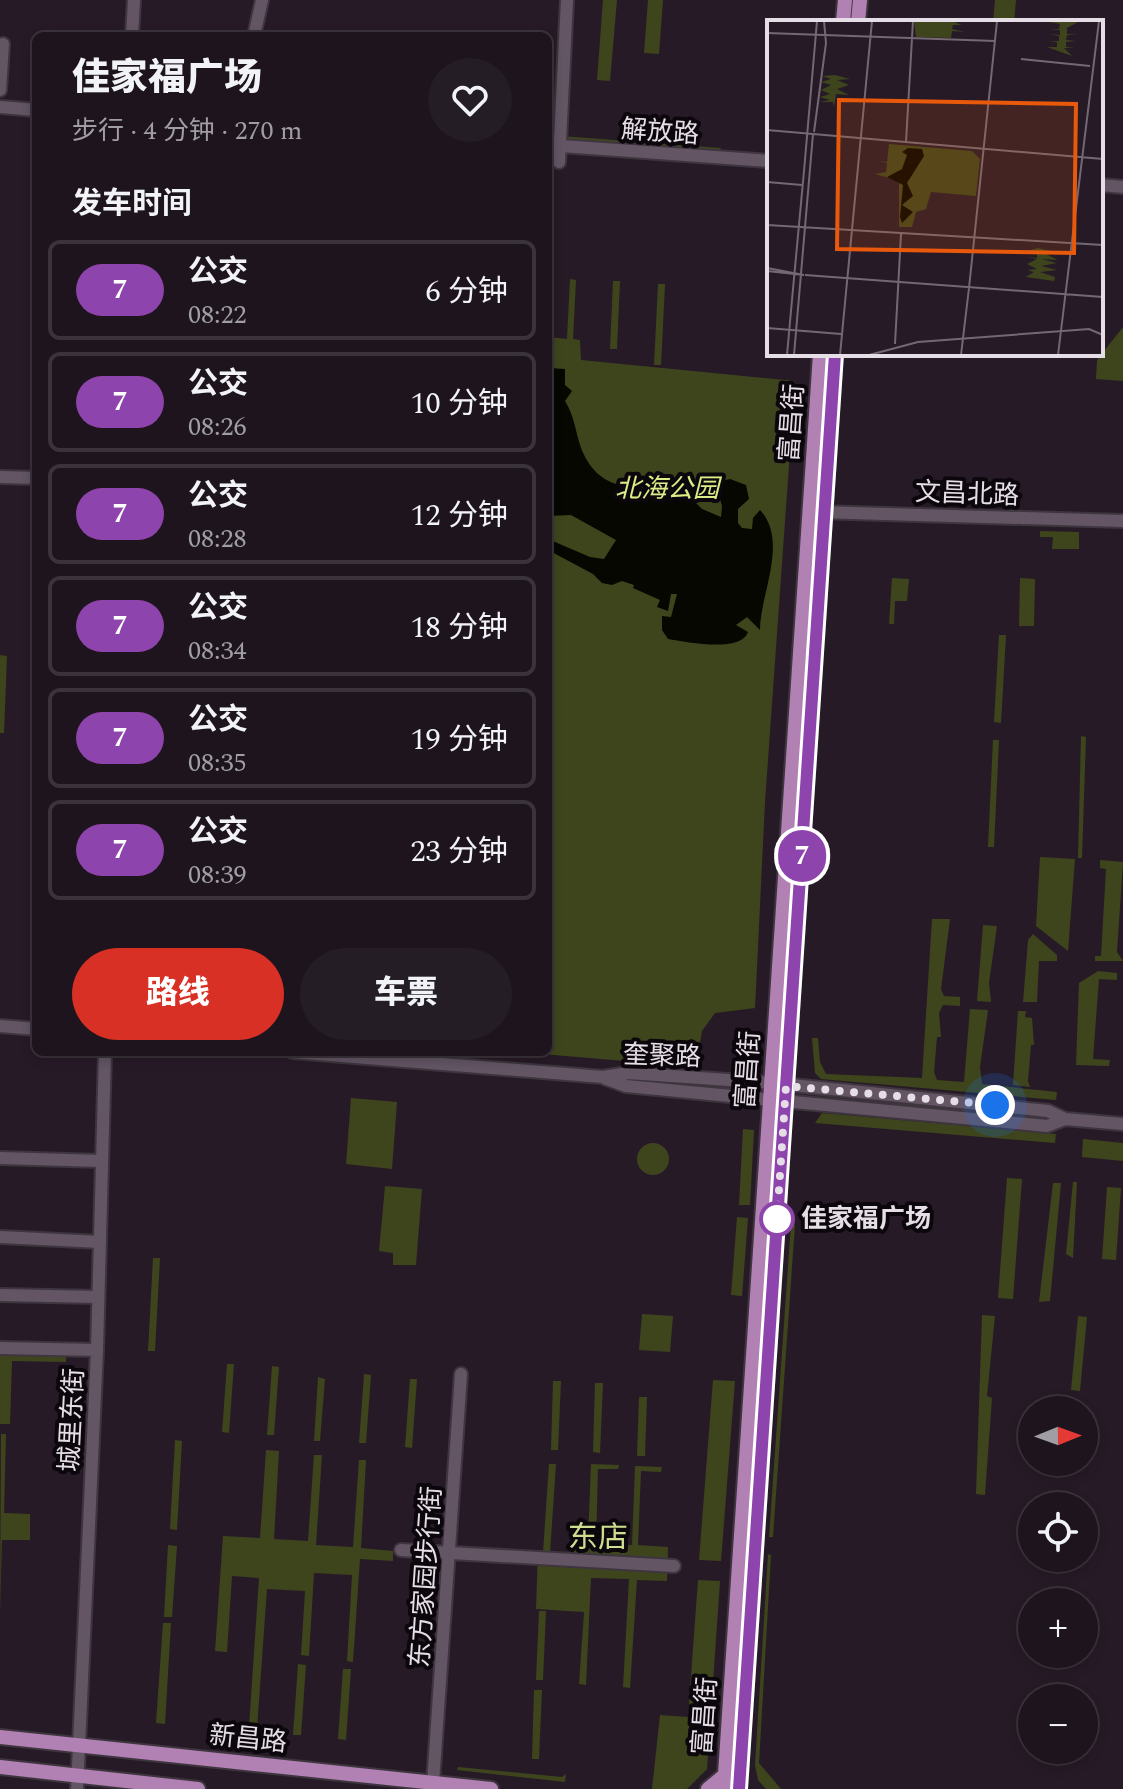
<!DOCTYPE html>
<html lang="zh">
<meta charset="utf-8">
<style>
:root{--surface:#1d141d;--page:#251d26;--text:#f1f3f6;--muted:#a09ea4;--line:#3b333b;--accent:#d93025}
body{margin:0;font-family:Spectral,"Noto Sans SC",serif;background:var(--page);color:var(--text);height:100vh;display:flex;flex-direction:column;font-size:30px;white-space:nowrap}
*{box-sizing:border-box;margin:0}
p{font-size:26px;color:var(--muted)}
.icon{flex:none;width:44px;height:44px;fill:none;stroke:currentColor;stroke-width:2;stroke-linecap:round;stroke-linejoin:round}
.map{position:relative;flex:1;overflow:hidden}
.details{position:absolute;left:32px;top:32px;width:520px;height:1024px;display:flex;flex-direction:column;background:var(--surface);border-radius:12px;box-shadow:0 4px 12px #0003,0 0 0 2px var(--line)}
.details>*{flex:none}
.badge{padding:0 16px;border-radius:26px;font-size:28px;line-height:52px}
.needle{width:52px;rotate:89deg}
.tools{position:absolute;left:1018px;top:1396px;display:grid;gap:16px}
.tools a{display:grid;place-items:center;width:80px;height:80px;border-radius:50%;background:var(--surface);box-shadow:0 4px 12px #0003,0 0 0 2px var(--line);font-size:40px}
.you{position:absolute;width:40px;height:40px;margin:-20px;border:6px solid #fff;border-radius:50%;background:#1a73e8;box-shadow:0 0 0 12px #1a73e833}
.map>.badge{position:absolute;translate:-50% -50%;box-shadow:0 0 0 4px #fff}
h2{padding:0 40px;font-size:30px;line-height:72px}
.round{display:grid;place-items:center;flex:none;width:84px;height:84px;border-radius:42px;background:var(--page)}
.summary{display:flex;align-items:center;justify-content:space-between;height:136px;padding:0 40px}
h1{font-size:38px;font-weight:800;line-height:60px}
.cta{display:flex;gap:16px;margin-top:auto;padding:16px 40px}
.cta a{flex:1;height:92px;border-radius:48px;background:var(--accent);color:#fff;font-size:32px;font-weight:800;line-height:92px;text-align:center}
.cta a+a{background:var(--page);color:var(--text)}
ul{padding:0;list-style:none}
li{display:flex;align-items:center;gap:24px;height:100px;margin:0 16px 12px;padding:0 24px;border:4px solid var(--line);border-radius:12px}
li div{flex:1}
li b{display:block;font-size:30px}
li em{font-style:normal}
li .badge{min-width:88px;font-weight:700;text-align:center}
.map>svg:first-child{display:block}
.green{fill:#3e451c}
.water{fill:#050700}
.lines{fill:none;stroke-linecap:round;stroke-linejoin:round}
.minor-casing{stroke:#3e353f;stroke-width:16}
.major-casing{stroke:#3e353f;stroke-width:18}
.minor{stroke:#635564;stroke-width:12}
.major{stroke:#b081b2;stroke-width:14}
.line-casing{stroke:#fff;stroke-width:18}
.line{stroke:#8e44ad;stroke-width:12}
.walk{stroke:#e6dee6;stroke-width:8;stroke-dasharray:0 14.4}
.stop-dot{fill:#fff;stroke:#8e44ad;stroke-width:4}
.labels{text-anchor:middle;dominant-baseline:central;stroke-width:8;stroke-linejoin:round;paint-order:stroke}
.street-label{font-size:26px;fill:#e6dee6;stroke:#0c070c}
.park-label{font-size:26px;font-style:italic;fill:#dbed86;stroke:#0c070c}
.stop-label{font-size:26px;font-weight:bold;fill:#e6dee6;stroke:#0c070c;text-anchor:start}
.quarter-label{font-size:30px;fill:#cfdd91;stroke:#0c070c}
.inset-road{fill:none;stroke:#736873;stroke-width:2}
.view{fill:#e8590c;fill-opacity:0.15;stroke:#e8590c;stroke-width:4}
.inset-edge{fill:none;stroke:#e6dee6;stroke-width:4}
</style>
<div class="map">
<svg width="1123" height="1789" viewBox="0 0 1123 1789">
<rect width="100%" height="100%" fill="#271a27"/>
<path class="green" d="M 603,0 L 617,0 L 610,81 L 597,80 Z
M 648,0 L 663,0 L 659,54 L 644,53 Z
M 995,0 L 1016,0 L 1014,22 L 993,22 Z
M 561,136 L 721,148 L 720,150 L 563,140 Z
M 570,279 L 576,280 L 573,339 L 580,340 L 581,360 L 795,381 L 765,802 L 755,1008 L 715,1013 L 702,1031 L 696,1067 L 518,1052 L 548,1052 L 548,337 L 567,339 Z
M 613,281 L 620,281 L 617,349 L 610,349 Z
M 658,284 L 665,284 L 661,365 L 654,365 Z
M 1123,327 L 1123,381 L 1096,379 L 1097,360 Z
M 1040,531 L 1079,532 L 1079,549 L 1052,549 L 1053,537 L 1040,537 Z
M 892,578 L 909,579 L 907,601 L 895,601 L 894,624 L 889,624 Z
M 1020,578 L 1035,579 L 1034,626 L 1019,626 Z
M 999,635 L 1006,635 L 1001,723 L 994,722 Z
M 0,655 L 7,656 L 4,733 L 0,733 Z
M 1081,736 L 1086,737 L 1082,858 L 1078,858 Z
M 993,740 L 999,740 L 994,847 L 988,847 Z
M 1040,857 L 1075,859 L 1068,951 L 1036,926 Z
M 1100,860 L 1123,862 L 1117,952 L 1123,961 L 1095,961 L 1095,956 L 1101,956 L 1106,869 L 1100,868 Z
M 932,919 L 950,919 L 941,989 L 944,996 L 960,997 L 960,1006 L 943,1005 L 939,1013 L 941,1037 L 937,1037 L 934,1072 L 937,1080 L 964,1082 L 970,1009 L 988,1010 L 980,1067 L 982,1084 L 1057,1092 L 1056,1100 L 821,1079 L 815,1073 L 812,1038 L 818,1038 L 820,1062 L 826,1074 L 922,1078 Z
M 983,925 L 997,926 L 989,983 L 991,1002 L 977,1001 Z
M 1033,934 L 1057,955 L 1057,961 L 1039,961 L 1037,1002 L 1023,1002 L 1028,940 Z
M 1098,971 L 1117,973 L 1117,980 L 1099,979 L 1093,1059 L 1110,1060 L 1109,1066 L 1076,1065 L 1079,983 Z
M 1018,1011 L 1026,1011 L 1025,1017 L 1032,1018 L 1034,1045 L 1031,1045 L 1028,1081 L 1030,1087 L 1013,1085 Z
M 351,1098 L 397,1102 L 392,1169 L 346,1164 Z
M 822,1113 L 1056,1134 L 1055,1143 L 815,1123 Z
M 743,1129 L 754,1130 L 750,1205 L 739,1205 Z
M 1083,1139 L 1123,1143 L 1123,1161 L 1082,1157 Z
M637 1159a16 16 0 1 1 32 0a16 16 0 1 1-32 0Z
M 1007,1178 L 1022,1179 L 1013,1299 L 998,1298 Z
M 1073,1182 L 1077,1182 L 1073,1258 L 1066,1254 Z
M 1053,1183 L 1061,1183 L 1050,1301 L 1039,1302 Z
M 385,1186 L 422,1189 L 416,1265 L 393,1265 L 393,1253 L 379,1251 Z
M 1107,1187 L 1121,1188 L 1116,1260 L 1102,1259 Z
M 737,1217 L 748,1218 L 742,1296 L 731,1295 Z
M 791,1224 L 795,1225 L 773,1537 L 769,1537 Z
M 153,1258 L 160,1258 L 155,1351 L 148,1351 Z
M 642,1314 L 673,1316 L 670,1352 L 639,1350 Z
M 982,1315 L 995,1316 L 987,1396 L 992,1398 L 985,1495 L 976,1494 Z
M 1078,1316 L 1087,1317 L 1080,1391 L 1071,1390 Z
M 0,1354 L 66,1356 L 66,1362 L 12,1361 L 10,1424 L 0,1424 Z
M 227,1364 L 234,1364 L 229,1433 L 222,1432 Z
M 272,1366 L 279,1367 L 274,1435 L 267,1435 Z
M 364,1374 L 371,1375 L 366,1443 L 359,1443 Z
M 318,1377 L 325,1379 L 320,1441 L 314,1441 Z
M 410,1379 L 417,1379 L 412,1448 L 405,1447 Z
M 713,1380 L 735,1381 L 721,1561 L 699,1560 Z
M 553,1381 L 561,1381 L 558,1450 L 551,1450 Z
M 595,1383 L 603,1383 L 600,1453 L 593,1452 Z
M 639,1397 L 647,1397 L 645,1456 L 637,1456 Z
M 1,1434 L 6,1434 L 4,1513 L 30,1514 L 30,1540 L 2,1540 L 0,1613 Z
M 175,1440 L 182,1441 L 177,1530 L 170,1529 Z
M 266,1450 L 279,1451 L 274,1539 L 308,1541 L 314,1455 L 322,1455 L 316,1545 L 353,1547 L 359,1460 L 366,1460 L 361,1548 L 393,1551 L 393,1561 L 360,1559 L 353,1662 L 347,1661 L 352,1575 L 314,1573 L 309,1656 L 301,1655 L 305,1591 L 267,1589 L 257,1728 L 249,1727 L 259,1578 L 232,1576 L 227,1652 L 215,1651 L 223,1536 L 260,1538 Z
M 549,1464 L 556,1464 L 550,1553 L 570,1554 L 572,1539 L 588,1540 L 591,1464 L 619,1465 L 618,1469 L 598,1469 L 596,1544 L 632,1545 L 635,1466 L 662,1467 L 661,1472 L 641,1471 L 638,1545 L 668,1547 L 667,1581 L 637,1580 L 630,1688 L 623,1687 L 629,1579 L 591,1578 L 586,1685 L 579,1684 L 584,1612 L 536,1609 L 538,1552 L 543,1552 Z
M 168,1545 L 177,1546 L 172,1617 L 164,1617 Z
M 768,1554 L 771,1555 L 759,1763 L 781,1789 L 766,1789 L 758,1780 L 755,1765 Z
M 698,1580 L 720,1581 L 707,1769 L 687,1789 L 652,1789 L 660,1715 L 688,1717 Z
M 539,1611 L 546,1611 L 543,1680 L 536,1680 Z
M 163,1623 L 171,1623 L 165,1724 L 156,1723 Z
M 298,1664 L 306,1665 L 301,1735 L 293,1735 Z
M 343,1669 L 351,1669 L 346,1740 L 338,1739 Z
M 534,1690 L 542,1690 L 539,1759 L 532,1759 Z
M 458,1767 L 562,1777 L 566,1774 L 565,1782 L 457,1770 Z"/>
<path class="water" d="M 549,368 L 565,369 L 565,385 L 572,391 L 565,401 C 575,417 575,431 581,448 C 601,498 640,485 684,491 L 702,509 L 721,517 L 722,506 L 717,489 L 721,481 L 730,479 L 746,485 L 749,499 L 738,509 L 738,523 L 742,528 L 752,529 L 753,518 L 760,510 C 789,541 760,594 760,630 L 747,617 L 736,625 L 748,632 C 741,653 687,642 668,639 L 662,630 L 662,616 L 671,617 L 677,594 L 671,594 L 668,611 L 657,607 L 660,600 L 633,588 L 634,585 L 622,581 L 612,585 L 602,583 L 593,574 L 548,550 L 548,539 L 590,557 L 604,559 L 616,540 L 571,515 L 548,516 Z"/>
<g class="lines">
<g class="minor-casing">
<path id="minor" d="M 132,36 L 134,0
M 254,36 L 262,0
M 0,90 L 3,44
M 0,107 L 36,110
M 548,145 L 769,161
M 559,162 L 567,0
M 1101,185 L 1123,187
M 0,477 L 36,478
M 818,512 L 1123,521
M 0,1026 L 36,1029
M 293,1052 L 603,1077 L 628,1073 L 772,1083 L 1048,1111 L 1065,1119 L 1123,1124
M 604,1078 L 626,1086 L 1047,1126 L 1065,1119
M 0,1158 L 101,1161
M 0,1237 L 100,1242
M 0,1295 L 98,1297
M 0,1348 L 97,1350
M 401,1550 L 674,1566
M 433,1783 L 461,1374
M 77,1789 L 97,1350 L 105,1052"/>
</g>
<g class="major-casing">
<path id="major" d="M 843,22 L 845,0
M 858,22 L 860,0
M 0,1737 L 491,1789
M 0,1767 L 198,1789
M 708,1789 L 725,1775
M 724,1789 L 820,354
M 739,1789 L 835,354"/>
</g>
<use href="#minor" class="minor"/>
<use href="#major" class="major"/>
</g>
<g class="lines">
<g class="line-casing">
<path id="line" d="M 739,1789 L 835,354"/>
</g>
<use href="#line" class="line"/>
<path class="walk" d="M 777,1219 L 786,1086 L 995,1105"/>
</g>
<circle class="stop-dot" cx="777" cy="1219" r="16"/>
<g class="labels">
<g class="street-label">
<text transform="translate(660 132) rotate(4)">解放路</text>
<text transform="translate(792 423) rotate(-86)">富昌街</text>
<text transform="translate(967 494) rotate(2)">文昌北路</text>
<text transform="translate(662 1056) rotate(2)">奎聚路</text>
<text transform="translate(748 1070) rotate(-86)">富昌街</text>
<text transform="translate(72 1420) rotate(-87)">城里东街</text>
<text transform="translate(426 1577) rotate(-86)">东方家园步行街</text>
<text transform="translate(705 1716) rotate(-86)">富昌街</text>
<text transform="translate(248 1739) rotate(6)">新昌路</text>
</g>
<g class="park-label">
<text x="667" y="489">北海公园</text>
</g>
<g class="stop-label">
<text x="801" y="1219">佳家福广场</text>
</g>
<g class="quarter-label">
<text x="598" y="1538">东店</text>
</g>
</g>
<g transform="translate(767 20)">
<rect width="336" height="336" fill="#271a27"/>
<path d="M 147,1 L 186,1 L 194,5 L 186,5 L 185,9 L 198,12 L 185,11 L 184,18 L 149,17 ZM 297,1 L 311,2 L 300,8 L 300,14 L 310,15 L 300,15 L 299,20 L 309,21 L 299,22 L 299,27 L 308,28 L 297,28 L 305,36 L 280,27 L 290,27 L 290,22 L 281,21 L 292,21 L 292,16 L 282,14 L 293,15 L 293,10 L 283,9 L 292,9 L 293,4 L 283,2 ZM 68,55 L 83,59 L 70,60 L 82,65 L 70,69 L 82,75 L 69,74 L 67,87 L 66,82 L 53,82 L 63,80 L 53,77 L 63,74 L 54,70 L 64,65 L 54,62 L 64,59 L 55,56 ZM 122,124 L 205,131 L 213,139 L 209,176 L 164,172 L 159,189 L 149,192 L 145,207 L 132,207 L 132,161 L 108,154 L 119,152 L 120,143 L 109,141 L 120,142 ZM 271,228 L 292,233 L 277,233 L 291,240 L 274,239 L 290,243 L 274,246 L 290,250 L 273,252 L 288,257 L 287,261 L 259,257 L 267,252 L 260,250 L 270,249 L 260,244 L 270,239 L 260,237 L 270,238 L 270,233 L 260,231 Z" fill="#3e451c"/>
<path d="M 141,128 L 155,129 L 157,136 L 140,163 L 146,176 L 135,185 L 146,192 L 135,203 L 133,197 L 136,165 L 120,157 L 135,149 L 140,135 L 135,132 Z" fill="#050700"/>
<path class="inset-road" d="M 0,13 L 228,21M 254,39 L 323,46M 0,110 L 336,139M 47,112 L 59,23 L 57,1M 139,122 L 146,1M 37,151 L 50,1M 0,162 L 35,165M 0,205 L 336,225M 0,248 L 37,255 L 0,251M 38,255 L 336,277M 202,268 L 230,1M 26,269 L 37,151M 0,308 L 74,314M 128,324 L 134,214M 20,335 L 26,269M 27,335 L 46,114M 73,335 L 105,1M 102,335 L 151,322 L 322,309 L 336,315M 194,335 L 202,268M 291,335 L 332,1"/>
<path class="view" d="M 72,80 L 309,84 L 307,233 L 70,229 Z"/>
<rect width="336" height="336" class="inset-edge"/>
</g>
</svg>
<div class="tools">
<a><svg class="needle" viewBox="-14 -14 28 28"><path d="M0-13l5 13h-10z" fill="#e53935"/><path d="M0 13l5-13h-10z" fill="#a09ea4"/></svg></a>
<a><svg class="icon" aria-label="locate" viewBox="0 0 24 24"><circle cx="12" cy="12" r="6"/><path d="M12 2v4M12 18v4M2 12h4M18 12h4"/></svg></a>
<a>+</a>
<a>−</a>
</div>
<div class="you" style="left:995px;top:1105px"></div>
<b class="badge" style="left:802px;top:856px;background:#8e44ad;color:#fff">7</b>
<section class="details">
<div class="summary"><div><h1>佳家福广场</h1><p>步行 · 4 分钟 · 270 m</p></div><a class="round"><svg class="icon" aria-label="heart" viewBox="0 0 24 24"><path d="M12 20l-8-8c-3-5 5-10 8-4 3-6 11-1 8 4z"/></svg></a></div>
<h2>发车时间</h2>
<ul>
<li><span class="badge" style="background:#8e44ad;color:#fff">7</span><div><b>公交</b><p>08:22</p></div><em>6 分钟</em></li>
<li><span class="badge" style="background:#8e44ad;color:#fff">7</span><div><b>公交</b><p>08:26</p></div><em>10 分钟</em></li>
<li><span class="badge" style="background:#8e44ad;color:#fff">7</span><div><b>公交</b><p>08:28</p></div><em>12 分钟</em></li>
<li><span class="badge" style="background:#8e44ad;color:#fff">7</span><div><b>公交</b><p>08:34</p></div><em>18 分钟</em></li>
<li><span class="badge" style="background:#8e44ad;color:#fff">7</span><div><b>公交</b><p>08:35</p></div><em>19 分钟</em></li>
<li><span class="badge" style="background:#8e44ad;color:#fff">7</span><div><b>公交</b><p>08:39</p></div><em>23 分钟</em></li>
</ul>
<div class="cta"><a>路线</a><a>车票</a></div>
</section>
</div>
